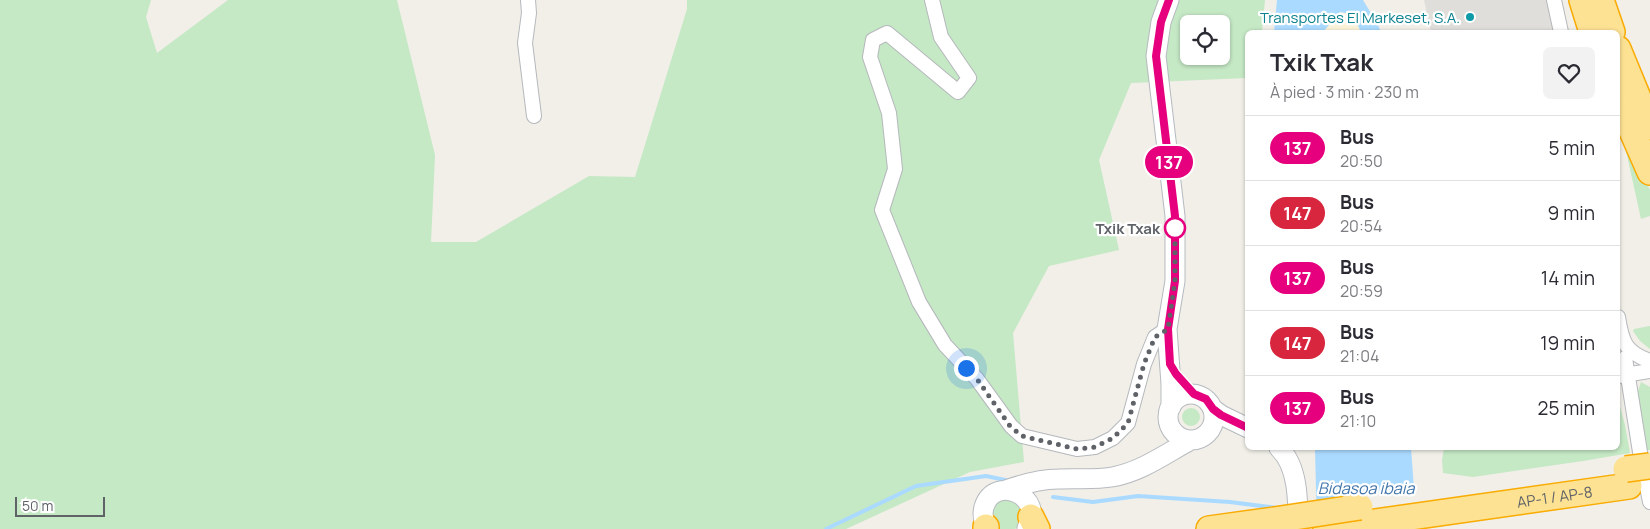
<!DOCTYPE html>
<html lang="fr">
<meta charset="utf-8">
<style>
:root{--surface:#fff;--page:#f2f2f3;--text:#2b2b33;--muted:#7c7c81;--line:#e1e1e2}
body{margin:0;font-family:Manrope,sans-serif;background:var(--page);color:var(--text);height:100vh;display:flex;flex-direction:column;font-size:19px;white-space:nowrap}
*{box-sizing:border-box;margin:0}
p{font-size:16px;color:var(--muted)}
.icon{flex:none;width:28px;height:28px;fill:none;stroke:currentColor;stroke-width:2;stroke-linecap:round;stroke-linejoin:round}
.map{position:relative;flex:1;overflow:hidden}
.side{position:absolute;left:1245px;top:30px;width:375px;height:420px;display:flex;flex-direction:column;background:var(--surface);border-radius:8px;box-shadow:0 1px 4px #0004}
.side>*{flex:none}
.badge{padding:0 10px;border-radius:16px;font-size:18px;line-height:32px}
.fabs{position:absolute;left:1180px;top:15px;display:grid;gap:10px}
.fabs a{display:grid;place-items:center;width:50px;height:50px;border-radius:8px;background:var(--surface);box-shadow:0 1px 4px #0004;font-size:25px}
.scale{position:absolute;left:15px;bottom:12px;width:90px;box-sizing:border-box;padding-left:5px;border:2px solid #5f6368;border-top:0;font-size:14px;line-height:18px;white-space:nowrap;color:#5f6368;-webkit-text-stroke:4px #fff;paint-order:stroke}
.you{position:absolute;width:25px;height:25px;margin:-12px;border:4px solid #fff;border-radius:50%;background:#1a73e8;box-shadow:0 0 0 8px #1a73e833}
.map>.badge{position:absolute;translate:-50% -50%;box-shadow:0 0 0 2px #fff}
.round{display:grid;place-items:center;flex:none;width:52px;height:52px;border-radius:8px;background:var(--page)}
.headline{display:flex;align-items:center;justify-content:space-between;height:85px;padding:0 25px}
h1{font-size:24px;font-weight:700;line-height:38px}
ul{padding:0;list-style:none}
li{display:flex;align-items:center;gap:15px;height:65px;padding:0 25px;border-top:1px solid var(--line)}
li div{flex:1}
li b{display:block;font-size:19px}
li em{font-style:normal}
li .badge{min-width:55px;font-weight:700;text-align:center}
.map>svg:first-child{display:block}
.industrial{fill:#e0deda}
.green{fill:#c5e8c5;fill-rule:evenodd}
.sand{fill:#fbf3d9}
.water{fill:#aadaff}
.pier{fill:#f1efe8}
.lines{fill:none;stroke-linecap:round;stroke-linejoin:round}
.stream{stroke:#aadaff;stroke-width:4}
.street-casing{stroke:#b5b8bc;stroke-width:16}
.secondary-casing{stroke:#b6babf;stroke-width:21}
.highway-casing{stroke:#f9ab00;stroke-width:28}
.street{stroke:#fff;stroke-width:14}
.secondary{stroke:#fff;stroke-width:19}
.highway{stroke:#fde293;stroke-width:25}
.highway-bridge-casing{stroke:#f9ab00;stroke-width:28;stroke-linecap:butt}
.highway-bridge{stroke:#fde293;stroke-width:25}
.line-casing{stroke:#fff;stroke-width:11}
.line{stroke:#e6007e;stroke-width:8}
.walk{stroke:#5f6368;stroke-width:5;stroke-dasharray:0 9}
.culture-dot{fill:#0f9aa8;stroke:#fff;stroke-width:2}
.stop-dot{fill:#fff;stroke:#e6007e;stroke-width:2.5}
.labels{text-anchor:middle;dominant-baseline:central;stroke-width:4.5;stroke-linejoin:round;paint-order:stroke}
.culture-label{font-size:15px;fill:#0d838f;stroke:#fff;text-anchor:end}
.stop-label{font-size:15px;font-weight:bold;fill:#5f6368;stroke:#fff;text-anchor:end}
.street-label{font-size:15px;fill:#5f6368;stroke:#fff}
.water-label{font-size:16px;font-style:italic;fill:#4174aa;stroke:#fff}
</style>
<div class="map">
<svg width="1650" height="529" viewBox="0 0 1650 529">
<rect width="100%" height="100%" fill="#f1efe8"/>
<path class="industrial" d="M 1424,0 L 1548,0 L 1555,32 L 1431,32 Z"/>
<path class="green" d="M 0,0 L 151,0 L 146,17 L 157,53 L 228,0 L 397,0 L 435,155 L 431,242 L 476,242 L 589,176 L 635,177 L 687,9 L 687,0 L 1265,0 L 1262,32 L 1248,32 L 1247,78 L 1131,83 L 1099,160 L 1119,250 L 1049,266 L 1013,333 L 1024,462 L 970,472 L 846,529 L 0,529 ZM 1189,24 L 1221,24 L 1221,56 L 1189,56 Z
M 1621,128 L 1650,190 L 1650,216 L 1641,219 Z
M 1650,326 L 1650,349 L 1640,341 L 1633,331 L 1634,329 Z
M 1641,382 L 1650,387 L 1650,450 L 1647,450 L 1638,391 Z
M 1618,399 L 1625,425 L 1630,453 L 1583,461 L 1473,477 L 1443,473 L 1442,460 L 1444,448 L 1618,448 Z
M1182 417a9 9 0 1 1 18 0a9 9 0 1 1-18 0Z
M 1004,496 L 1023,507 L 1021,524 L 1015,529 L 999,529 L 992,523 L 991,506 Z"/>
<path class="sand" d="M 1339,12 C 1355,14 1355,19 1361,32 L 1323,32 Z"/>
<path class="water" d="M 1277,0 L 1363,0 L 1377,23 L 1381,32 L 1361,32 C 1355,19 1355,14 1340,12 L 1323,32 L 1274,32 Z
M 1315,448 L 1411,448 L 1417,529 L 1317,529 Z"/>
<path class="pier" d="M 1416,486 L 1420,529 L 1315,529 L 1314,501 Z"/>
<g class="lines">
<path class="stream" d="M 1053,497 L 1093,502 L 1138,496 L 1230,502 L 1277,508
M 826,529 L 916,486 L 986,476 L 1010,481"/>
<g class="street-casing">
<path id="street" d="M 528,0 L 529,13 L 525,43 L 534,116
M 932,0 L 941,37 L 969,78 L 958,92 L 887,33 L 873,40 L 870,57 L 889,113 L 895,169 L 882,210 L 919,302 L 945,345 L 977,379 L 1011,426 L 1022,436 L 1077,449 L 1095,447 L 1113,438 L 1128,423 L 1144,364 L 1155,337 L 1167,329
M 1554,0 L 1561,32
M 1618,317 C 1622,342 1625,352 1650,361
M 1625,358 L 1640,452 L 1650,502
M 1618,376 L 1650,371"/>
</g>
<g class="secondary-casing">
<path id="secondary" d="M 1169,0 L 1161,22 L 1156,56 L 1175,216 L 1175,281 L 1167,329 L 1171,384 L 1171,407
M1168 417a23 23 0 1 1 46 0a23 23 0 1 1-46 0Z
M 1213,409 L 1221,415 L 1248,428
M 1279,448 C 1299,467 1298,503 1298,529
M 1006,490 C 1023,484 1040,479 1058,479 C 1076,478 1094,480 1112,477 C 1141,472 1165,454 1191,440
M 988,529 C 983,522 982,515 984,507 C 995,473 1047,497 1027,528"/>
</g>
<g class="highway-casing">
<g id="highway">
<path d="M 1582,0 L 1592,32"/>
<path d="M 1601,0 L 1612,32"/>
<path d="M 1618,49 L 1650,127"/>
<path d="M 1618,99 L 1650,172"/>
<path d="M 1031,517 L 1037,529"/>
<path d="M 986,529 L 986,527"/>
<path d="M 1209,529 L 1274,520"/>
<path id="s1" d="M 1326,529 L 1629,486"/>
</g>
</g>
<use href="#street" class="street"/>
<use href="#secondary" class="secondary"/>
<use href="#highway" class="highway"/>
<g class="highway-bridge-casing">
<path id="highway-bridge" d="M 1626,469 L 1650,466
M 1274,520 L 1360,507"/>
</g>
<use href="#highway-bridge" class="highway-bridge"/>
</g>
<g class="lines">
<g class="line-casing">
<path id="line" d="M 1169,0 L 1161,22 L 1156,56 L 1175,216 L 1175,281 L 1168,329 L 1170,364 L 1176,374 L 1194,394 L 1206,399 L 1213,409 L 1221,415 L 1248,428"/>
</g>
<use href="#line" class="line"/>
<path class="walk" d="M 966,368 L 977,379 L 1010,426 L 1022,436 L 1077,449 L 1095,447 L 1113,438 L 1128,423 L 1144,364 L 1155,337 L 1168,329 L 1175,281 L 1175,228"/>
</g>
<circle class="culture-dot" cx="1470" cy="17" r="5"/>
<circle class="stop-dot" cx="1175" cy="228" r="10"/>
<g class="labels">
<g class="culture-label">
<text x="1460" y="17">Transportes El Markeset, S.A.</text>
</g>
<g class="stop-label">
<text x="1160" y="228">Txik Txak</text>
</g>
<g class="street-label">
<text stroke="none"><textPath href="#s1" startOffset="231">AP-1 / AP-8</textPath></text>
</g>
<g class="water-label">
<text x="1366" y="488">Bidasoa ibaia</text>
</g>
</g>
</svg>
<div class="fabs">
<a><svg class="icon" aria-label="locate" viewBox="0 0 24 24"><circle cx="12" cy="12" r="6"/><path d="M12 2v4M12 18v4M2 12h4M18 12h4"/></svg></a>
</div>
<div class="scale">50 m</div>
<div class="you" style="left:966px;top:368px"></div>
<b class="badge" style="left:1169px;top:162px;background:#e6007e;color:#fff">137</b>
<section class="side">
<div class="headline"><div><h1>Txik Txak</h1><p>À pied · 3 min · 230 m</p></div><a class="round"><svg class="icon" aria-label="heart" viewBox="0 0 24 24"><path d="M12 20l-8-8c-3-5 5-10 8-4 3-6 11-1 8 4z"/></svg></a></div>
<ul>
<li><span class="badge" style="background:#e6007e;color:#fff">137</span><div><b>Bus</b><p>20:50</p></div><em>5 min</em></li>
<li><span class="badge" style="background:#d7263d;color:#fff">147</span><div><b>Bus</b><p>20:54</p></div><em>9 min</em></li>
<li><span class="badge" style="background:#e6007e;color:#fff">137</span><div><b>Bus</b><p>20:59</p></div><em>14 min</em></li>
<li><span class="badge" style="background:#d7263d;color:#fff">147</span><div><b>Bus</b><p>21:04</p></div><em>19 min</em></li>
<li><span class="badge" style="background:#e6007e;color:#fff">137</span><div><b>Bus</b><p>21:10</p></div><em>25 min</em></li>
</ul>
</section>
</div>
